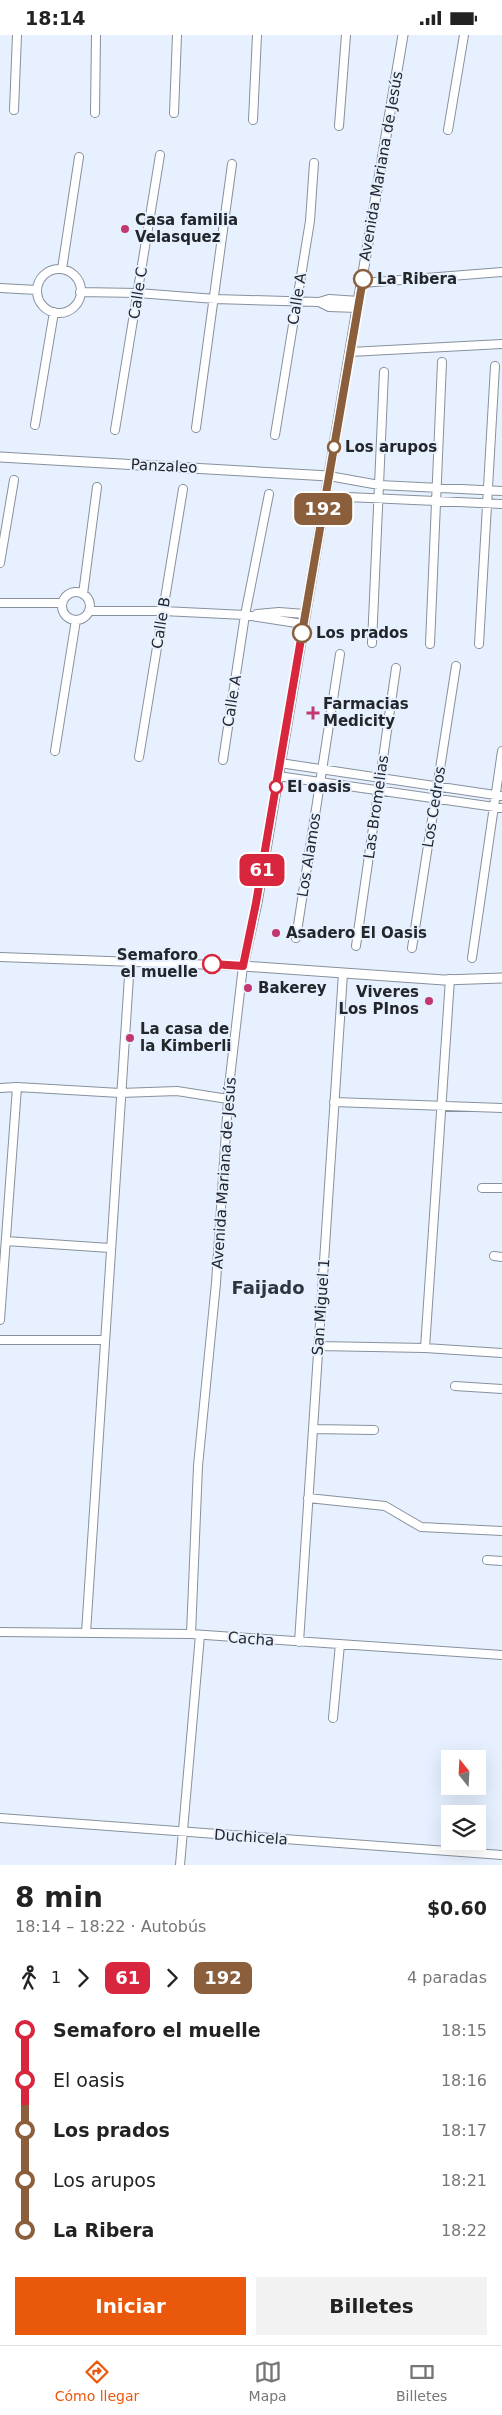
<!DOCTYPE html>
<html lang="es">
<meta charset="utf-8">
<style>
:root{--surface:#fff;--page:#f2f2f2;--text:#222;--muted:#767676;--line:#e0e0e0;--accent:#ea580c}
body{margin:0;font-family:"DejaVu Sans",sans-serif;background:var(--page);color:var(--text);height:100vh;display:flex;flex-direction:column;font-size:19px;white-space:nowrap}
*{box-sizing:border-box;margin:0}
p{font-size:16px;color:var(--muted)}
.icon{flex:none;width:28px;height:28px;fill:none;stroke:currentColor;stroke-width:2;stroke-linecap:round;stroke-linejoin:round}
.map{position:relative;height:1830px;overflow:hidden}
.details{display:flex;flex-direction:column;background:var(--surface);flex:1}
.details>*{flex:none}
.badge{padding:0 10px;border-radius:8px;font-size:18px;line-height:32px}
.needle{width:32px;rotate:342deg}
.buttons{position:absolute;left:441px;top:1715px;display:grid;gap:10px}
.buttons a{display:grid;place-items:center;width:45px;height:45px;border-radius:0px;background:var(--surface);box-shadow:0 5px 20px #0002;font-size:25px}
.map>.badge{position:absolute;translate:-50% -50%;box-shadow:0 0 0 2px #fff}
.legs{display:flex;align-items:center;gap:8px;height:55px;padding:0 15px;font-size:16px}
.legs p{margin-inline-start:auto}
.headline{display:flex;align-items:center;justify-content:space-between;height:85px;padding:0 15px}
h1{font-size:28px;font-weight:700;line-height:38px}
.action{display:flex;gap:10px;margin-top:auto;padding:10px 15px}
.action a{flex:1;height:58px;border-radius:0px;background:var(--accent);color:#fff;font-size:20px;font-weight:700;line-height:58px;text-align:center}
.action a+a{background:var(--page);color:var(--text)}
ul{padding:0 15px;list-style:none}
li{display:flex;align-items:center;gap:18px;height:50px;font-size:19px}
li i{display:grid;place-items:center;width:8px;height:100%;margin:0 6px;background:currentColor}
li i::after{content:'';width:12px;height:12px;margin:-6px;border:4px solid;border-radius:50%;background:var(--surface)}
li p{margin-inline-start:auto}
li:first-child i{background:linear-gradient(#0000 50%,currentColor 0)}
li:last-child i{background:linear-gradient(currentColor 50%,#0000 0)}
.status{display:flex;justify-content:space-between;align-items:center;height:35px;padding:0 25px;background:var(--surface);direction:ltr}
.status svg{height:14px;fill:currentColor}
.dock{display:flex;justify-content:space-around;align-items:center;height:70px;border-top:1px solid var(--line);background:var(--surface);font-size:14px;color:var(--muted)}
.dock a{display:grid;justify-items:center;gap:2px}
.dock .on{color:var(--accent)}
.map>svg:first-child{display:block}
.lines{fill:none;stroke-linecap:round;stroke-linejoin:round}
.minor-casing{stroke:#87919d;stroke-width:10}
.tertiary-casing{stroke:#87919d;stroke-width:11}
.minor{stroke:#fff;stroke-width:8}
.tertiary{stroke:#fff;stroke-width:9}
.line-1-casing{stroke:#fff;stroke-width:11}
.line-2-casing{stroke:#fff;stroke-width:11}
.line-1{stroke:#d7263d;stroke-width:8}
.line-2{stroke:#8b5e3c;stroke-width:8}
.poi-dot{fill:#c2376e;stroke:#e6f0fe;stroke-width:2}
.stop-2-dot{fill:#fff;stroke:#8b5e3c;stroke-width:2.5}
.stop-1-dot{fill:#fff;stroke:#d7263d;stroke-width:2.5}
.labels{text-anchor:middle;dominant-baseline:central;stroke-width:4;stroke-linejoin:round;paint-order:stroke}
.street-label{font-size:15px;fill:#23262b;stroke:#e6f0fe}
.poi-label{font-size:15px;font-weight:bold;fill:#23262b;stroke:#e6f0fe;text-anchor:start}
.stop-label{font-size:15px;font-weight:bold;fill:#23262b;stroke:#e6f0fe;text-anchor:start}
.quarter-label{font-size:18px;font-weight:bold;fill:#2d353f;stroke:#e6f0fe}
</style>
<div class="status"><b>18:14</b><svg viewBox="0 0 49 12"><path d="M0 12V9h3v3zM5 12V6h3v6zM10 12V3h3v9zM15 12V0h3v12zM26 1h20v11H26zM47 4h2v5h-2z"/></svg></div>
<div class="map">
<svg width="502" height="1830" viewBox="0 0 502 1830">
<rect width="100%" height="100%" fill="#e6f0fe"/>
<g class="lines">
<g class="minor-casing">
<path id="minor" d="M 14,75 L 17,0
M 95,78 L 96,0
M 174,78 L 177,0
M 253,85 L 257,0
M 339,91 L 346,0
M 448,95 L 464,0
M 62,234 L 79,122
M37 256a22 22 0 1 1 44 0a22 22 0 1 1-44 0Z
M 362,248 L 502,237
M 0,253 L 37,255
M 80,257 L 138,258 L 215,264 L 319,267 L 329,264 L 359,266
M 319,267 L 329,272 L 358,273
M 350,317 L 502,309
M 35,390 L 54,277
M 196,393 L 232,129
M 115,395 L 160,120
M 275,400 L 310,186 L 314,128
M 329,441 L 379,450 L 502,456
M 325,461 L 502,469
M 0,528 L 14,445
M62 571a14 14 0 1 1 28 0a14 14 0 1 1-28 0Z
M 83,559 L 97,452
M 0,568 L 62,568
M 89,576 L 163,576 L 245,580 L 303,589
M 257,579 L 279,577 L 305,579
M 372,608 L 384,337
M 430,609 L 442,327
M 479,609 L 495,331
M 55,716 L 76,585
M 139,722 L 183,454
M 223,725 L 245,580 L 269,459
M 280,728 L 502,761
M 278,741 L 502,773
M 296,903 L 340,619
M 356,911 L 396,633
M 412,913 L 456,631
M 0,922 L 243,931 L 229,1051 L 216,1248 L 198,1431 L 191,1599
M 472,923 L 502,716
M 0,1053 L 17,1052
M 334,1067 L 502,1073
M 482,1153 L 502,1153
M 6,1206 L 110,1213
M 494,1221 L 502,1222
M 0,1285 L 17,1052 L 120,1058 L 177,1056 L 228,1064
M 0,1305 L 104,1305
M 318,1311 L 425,1313 L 502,1318
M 425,1313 L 450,944
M 455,1351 L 502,1354
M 313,1394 L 374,1395
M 308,1463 L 385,1471 L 421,1492 L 502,1496
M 487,1525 L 502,1526
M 0,1597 L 191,1599 L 502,1620
M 86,1598 L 130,926
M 299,1607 L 343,938
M 333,1683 L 340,1609
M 0,1783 L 502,1820
M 180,1830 L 200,1600"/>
</g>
<g class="tertiary-casing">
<path id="tertiary" d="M 403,0 L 257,868 L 243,931 L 444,945 L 502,943
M 0,422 L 329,441"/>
</g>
<use href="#minor" class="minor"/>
<use href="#tertiary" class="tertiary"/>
</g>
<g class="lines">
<g class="line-1-casing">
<path id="line-1" d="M 212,929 L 243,931 L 256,868 L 302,598"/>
</g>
<g class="line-2-casing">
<path id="line-2" d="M 302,598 L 363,244"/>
</g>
<use href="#line-1" class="line-1"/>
<use href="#line-2" class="line-2"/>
</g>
<g class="poi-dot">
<circle cx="125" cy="194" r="5"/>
<path d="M310.5 670.5h5v5h5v5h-5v5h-5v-5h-5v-5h5z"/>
<circle cx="276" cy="898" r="5"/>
<circle cx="248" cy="953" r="5"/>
<circle cx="429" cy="966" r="5"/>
<circle cx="130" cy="1003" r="5"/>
</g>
<g class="stop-2-dot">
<circle cx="363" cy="244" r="9"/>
<circle cx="334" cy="412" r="6"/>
<circle cx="302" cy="598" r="9"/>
</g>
<g class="stop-1-dot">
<circle cx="276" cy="752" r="6"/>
<circle cx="212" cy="929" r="9"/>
</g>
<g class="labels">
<g class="street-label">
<text transform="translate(381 131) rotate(-80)">Avenida Mariana de Jesús</text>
<text transform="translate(138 258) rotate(-81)">Calle C</text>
<text transform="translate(297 264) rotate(-81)">Calle A</text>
<text transform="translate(164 431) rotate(3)">Panzaleo</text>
<text transform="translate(161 588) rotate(-81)">Calle B</text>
<text transform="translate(232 666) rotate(-81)">Calle A</text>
<text transform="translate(376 772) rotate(-82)">Las Bromelias</text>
<text transform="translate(434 772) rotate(-81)">Los Cedros</text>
<text transform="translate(309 820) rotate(-81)">Los Alamos</text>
<text transform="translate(224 1138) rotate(-86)">Avenida Mariana de Jesús</text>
<text transform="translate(321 1272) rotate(-86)">San Miguel 1</text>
<text transform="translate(251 1604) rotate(4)">Cacha</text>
<text transform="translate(251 1802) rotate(4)">Duchicela</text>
</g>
<g class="poi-label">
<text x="135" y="185">Casa familia<tspan x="135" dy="17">Velasquez</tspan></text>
<text x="323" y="669">Farmacias<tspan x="323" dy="17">Medicity</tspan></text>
<text x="286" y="898">Asadero El Oasis</text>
<text x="258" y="953">Bakerey</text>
<text x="419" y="957" text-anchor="end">Viveres<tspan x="419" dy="17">Los PInos</tspan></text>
<text x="140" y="994">La casa de<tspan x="140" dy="17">la Kimberli</tspan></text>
</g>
<g class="stop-label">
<text x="377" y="244">La Ribera</text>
<text x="345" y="412">Los arupos</text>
<text x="316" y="598">Los prados</text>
<text x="287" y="752">El oasis</text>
<text x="198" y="920" text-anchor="end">Semaforo<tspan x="198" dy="17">el muelle</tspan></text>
</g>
<g class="quarter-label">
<text x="268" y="1252">Faijado</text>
</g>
</g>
</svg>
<div class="buttons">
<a><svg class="needle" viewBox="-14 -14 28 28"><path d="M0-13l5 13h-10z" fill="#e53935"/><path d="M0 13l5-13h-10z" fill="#767676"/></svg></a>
<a><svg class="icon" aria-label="layers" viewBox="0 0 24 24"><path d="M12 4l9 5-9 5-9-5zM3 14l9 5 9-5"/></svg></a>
</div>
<b class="badge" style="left:262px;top:835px;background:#d7263d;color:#fff">61</b>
<b class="badge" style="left:323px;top:474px;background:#8b5e3c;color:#fff">192</b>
</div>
<section class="details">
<div class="headline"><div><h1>8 min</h1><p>18:14 – 18:22 · Autobús</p></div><b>$0.60</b></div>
<div class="legs"><svg class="icon" aria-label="walk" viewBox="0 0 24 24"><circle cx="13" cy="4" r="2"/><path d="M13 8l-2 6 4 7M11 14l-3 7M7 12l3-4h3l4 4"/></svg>1<svg class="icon" aria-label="forward" viewBox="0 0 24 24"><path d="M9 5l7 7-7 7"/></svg><b class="badge" style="background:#d7263d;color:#fff">61</b><svg class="icon" aria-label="forward" viewBox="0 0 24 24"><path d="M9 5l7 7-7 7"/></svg><b class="badge" style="background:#8b5e3c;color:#fff">192</b><p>4 paradas</p></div>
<ul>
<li><i style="color:#d7263d"></i><b>Semaforo el muelle</b><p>18:15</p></li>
<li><i style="color:#d7263d"></i><span>El oasis</span><p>18:16</p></li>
<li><i style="color:#8b5e3c"></i><b>Los prados</b><p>18:17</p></li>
<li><i style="color:#8b5e3c"></i><span>Los arupos</span><p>18:21</p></li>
<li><i style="color:#8b5e3c"></i><b>La Ribera</b><p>18:22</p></li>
</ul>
<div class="action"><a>Iniciar</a><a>Billetes</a></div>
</section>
<nav class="dock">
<a class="on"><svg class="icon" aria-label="directions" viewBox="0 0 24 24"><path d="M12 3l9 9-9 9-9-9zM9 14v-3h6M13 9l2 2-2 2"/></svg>Cómo llegar</a>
<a><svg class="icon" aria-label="map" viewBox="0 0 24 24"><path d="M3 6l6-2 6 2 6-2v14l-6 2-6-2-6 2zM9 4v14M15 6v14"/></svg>Mapa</a>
<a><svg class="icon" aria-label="tickets" viewBox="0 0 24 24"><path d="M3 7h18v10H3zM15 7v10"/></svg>Billetes</a>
</nav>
